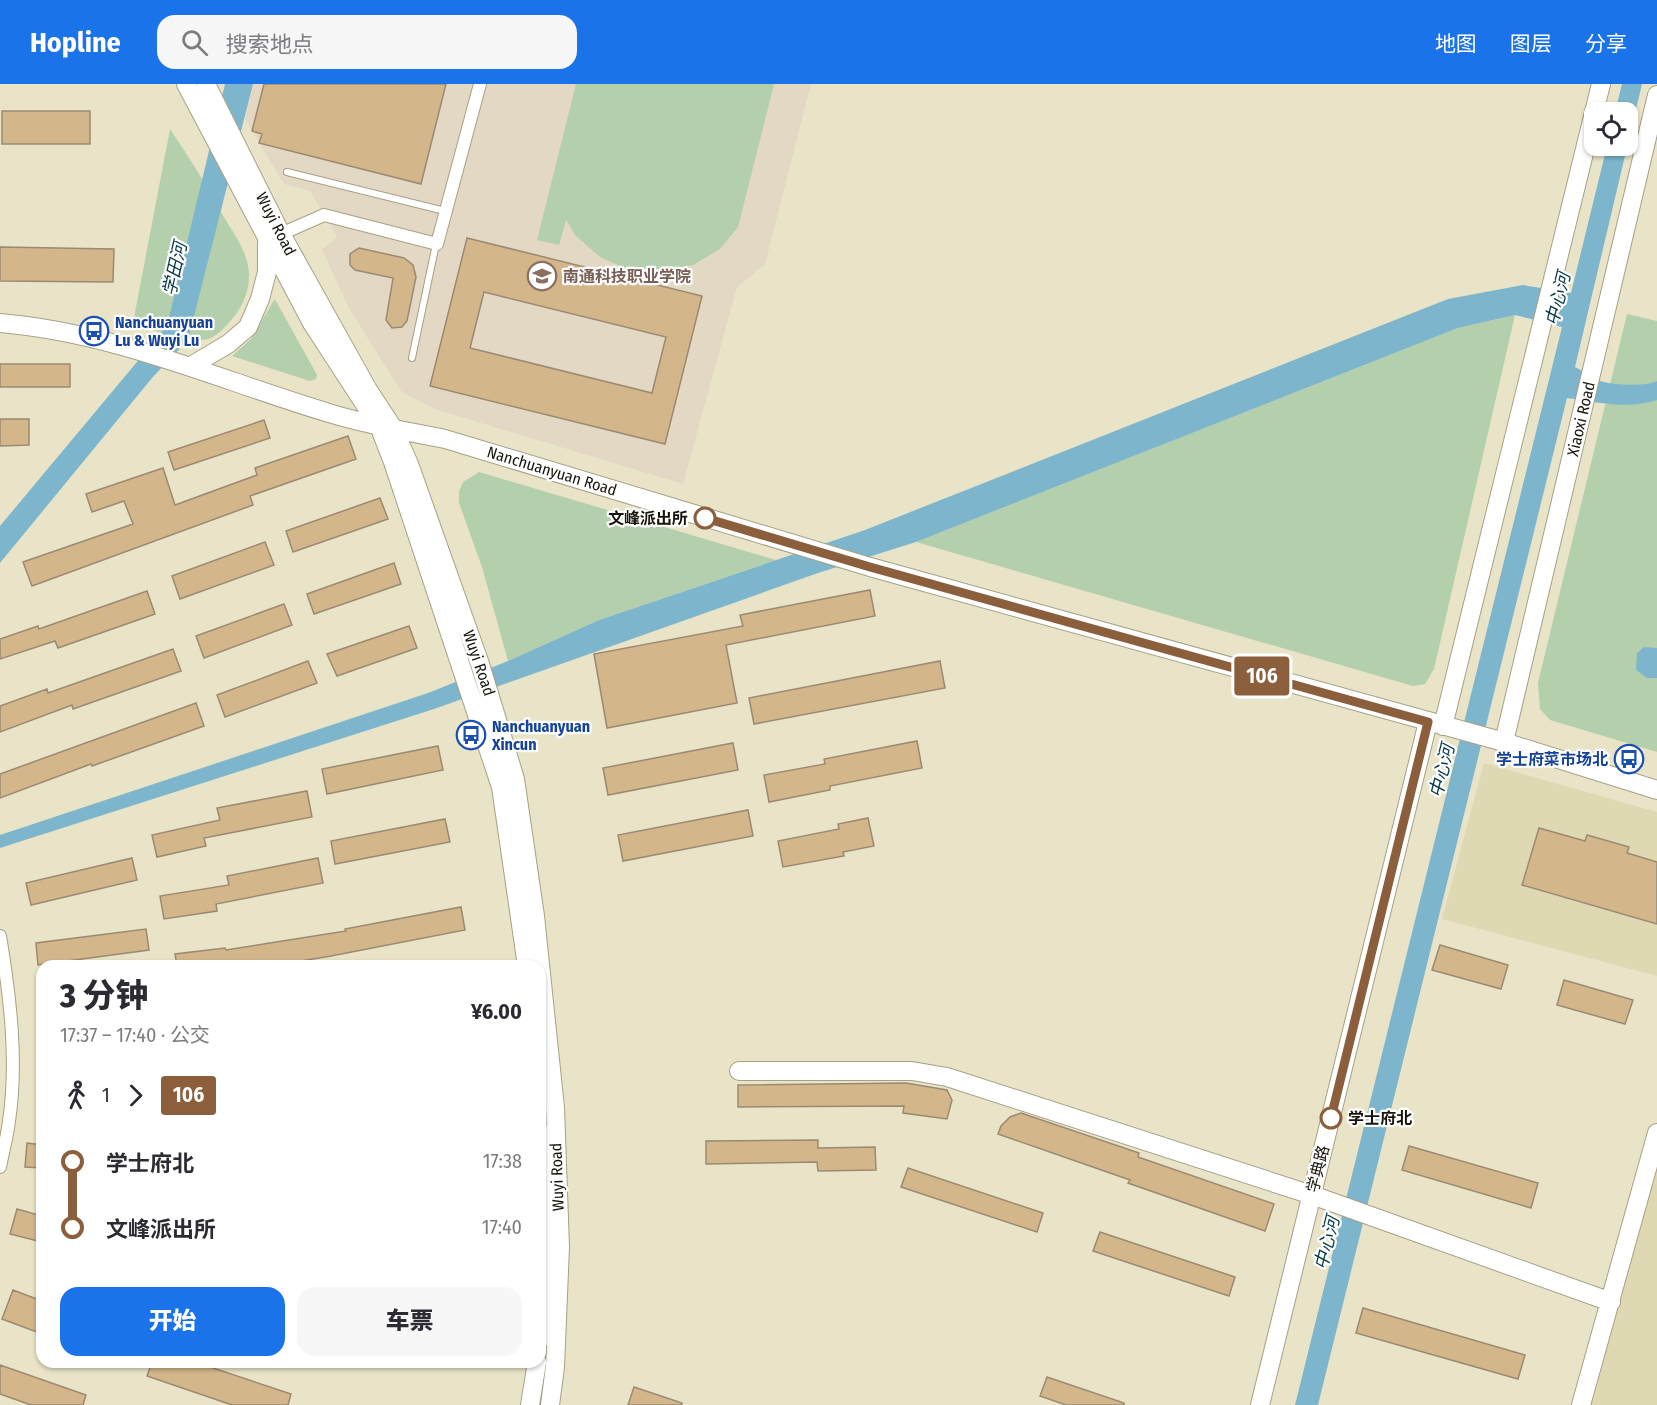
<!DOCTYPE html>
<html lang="zh">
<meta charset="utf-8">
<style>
:root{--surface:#fff;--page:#f7f7f7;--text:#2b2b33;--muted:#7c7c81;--accent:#1a73e8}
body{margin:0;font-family:"Fira Sans Condensed","Noto Sans SC",sans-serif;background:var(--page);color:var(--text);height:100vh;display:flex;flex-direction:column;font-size:22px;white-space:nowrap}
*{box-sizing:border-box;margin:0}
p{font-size:20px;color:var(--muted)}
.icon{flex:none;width:33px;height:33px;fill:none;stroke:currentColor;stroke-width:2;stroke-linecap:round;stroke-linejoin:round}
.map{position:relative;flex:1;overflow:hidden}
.side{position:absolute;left:36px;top:876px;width:510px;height:408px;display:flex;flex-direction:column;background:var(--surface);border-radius:18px;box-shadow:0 2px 4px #0004}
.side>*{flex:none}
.badge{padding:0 12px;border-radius:4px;font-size:21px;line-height:39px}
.fabs{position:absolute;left:1584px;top:18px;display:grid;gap:12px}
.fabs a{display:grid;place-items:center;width:54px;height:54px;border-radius:12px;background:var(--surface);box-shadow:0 2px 4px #0004;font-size:30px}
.map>.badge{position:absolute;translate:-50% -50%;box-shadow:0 0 0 3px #fff}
.legs{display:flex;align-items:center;gap:9px;height:66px;padding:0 24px;font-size:20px}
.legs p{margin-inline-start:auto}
.overview{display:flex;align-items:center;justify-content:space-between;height:102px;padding:0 24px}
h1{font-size:33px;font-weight:800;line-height:45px}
.cta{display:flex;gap:12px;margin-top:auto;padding:12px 24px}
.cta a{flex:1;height:69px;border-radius:18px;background:var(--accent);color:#fff;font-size:24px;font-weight:800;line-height:69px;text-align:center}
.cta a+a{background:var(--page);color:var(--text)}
ul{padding:0 24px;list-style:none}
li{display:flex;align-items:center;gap:21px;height:66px;font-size:22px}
li i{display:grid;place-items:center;width:9px;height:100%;margin:0 8px;background:currentColor}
li i::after{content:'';width:15px;height:15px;margin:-8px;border:4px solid;border-radius:50%;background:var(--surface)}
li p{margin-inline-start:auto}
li:first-child i{background:linear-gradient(#0000 50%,currentColor 0)}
li:last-child i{background:linear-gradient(currentColor 50%,#0000 0)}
header{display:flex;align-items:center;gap:36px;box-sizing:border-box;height:84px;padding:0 30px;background:var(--accent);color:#fff}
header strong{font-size:28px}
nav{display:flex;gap:33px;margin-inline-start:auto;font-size:21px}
.search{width:420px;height:54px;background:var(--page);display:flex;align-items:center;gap:15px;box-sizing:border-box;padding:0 21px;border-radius:18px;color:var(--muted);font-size:22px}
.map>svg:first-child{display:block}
.built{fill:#ded8b3}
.education{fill:#e3d8c3}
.green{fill:#b4cfac}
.water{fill:#7db6cc}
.building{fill:#d4b68b;stroke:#9a8a72;stroke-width:1.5;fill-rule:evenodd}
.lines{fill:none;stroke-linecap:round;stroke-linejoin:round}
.lane-casing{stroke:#a6a186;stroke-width:8}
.street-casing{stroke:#a6a186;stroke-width:14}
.secondary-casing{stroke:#a6a186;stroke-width:20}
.lane{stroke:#fff;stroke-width:6}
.street{stroke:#fff;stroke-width:12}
.secondary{stroke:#fff;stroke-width:18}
.line-1-casing{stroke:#fff;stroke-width:14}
.line-1{stroke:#8b5e3c;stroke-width:9}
.stop-1-dot{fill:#fff;stroke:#8b5e3c;stroke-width:3}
.labels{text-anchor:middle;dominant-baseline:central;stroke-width:4.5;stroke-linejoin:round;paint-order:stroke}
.street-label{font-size:16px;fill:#17150b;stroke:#fff}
.education-label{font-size:16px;font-weight:bold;fill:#785e54;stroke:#fff;text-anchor:start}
.transit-label{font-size:16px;font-weight:bold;fill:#164399;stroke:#fff;text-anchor:start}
.stop-label{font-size:16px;font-weight:bold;fill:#17150b;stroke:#fff;text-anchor:end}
.water-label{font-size:18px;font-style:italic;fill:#033948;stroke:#fff}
</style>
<header>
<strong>Hopline</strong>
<div class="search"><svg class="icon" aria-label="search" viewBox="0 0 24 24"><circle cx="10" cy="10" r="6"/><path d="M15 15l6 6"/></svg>搜索地点</div>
<nav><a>地图</a><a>图层</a><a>分享</a></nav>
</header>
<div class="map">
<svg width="1657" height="1321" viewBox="0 0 1657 1321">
<rect width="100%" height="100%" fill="#e9e4c7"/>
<path class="built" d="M 1484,679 L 1657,728 L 1657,892 L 1442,835 Z
M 1657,1057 L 1657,1321 L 1581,1321 Z"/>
<path class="education" d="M 253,0 L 811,0 L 765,180 L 737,203 L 683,400 L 435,325 L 401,307 L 350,226 L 322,166 L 337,153 L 310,107 L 284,100 L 245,35 Z"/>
<path class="green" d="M 576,0 L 774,0 L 738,143 L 720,165 L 693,181 L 661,189 L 629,186 L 600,173 L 576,152 L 566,136 L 559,161 L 537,156 Z
M 170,45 C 190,74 208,104 225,135 C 235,151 248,169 249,189 C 250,205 243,223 232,235 C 226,242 218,252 208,255 C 187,261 153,245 133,239 Z
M 274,216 L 276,217 L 317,291 L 316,295 L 310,297 L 232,272 L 251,255 Z
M 1627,230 L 1657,237 L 1657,668 L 1550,636 L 1540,625 L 1538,599 Z
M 1515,231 L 1434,585 L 1425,600 L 1413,602 L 916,458 L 1458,244 Z
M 479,388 L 776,476 L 599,536 L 508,577 L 482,483 L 459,419 L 459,407 L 463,398 Z"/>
<path class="water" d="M 225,0 L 253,0 L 188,256 L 152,294 L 0,479 L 0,442 L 167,242 Z
M 1622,0 L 1642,0 L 1575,283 C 1583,287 1591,293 1600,297 C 1613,301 1645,303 1657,297 L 1657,316 C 1624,326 1599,318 1567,314 L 1318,1321 L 1295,1321 L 1562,243 L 1515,231 L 1458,244 L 916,458 L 818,489 L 434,625 L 0,764 L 0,751 L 428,609 L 508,577 L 599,536 L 865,446 L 1448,215 L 1523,201 L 1571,209 L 1607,62 L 1628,62 L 1628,28 L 1615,28 Z
M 1644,563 L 1657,564 L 1657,594 L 1647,594 L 1636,586 L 1637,569 Z"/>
<path class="building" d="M 264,0 L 446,0 L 421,100 L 259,59 L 262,50 L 252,47 Z
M 2,27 L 90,27 L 90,60 L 2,60 Z
M 467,154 L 702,212 L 665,360 L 430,302 ZM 484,208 L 666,253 L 652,309 L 470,264 Z
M 0,163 L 114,165 L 113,198 L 0,197 Z
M 359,164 L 404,174 L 413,181 L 416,193 L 407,237 L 402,243 L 392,244 L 386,236 L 393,194 L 355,186 L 350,181 L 350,170 Z
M 0,280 L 70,280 L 70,303 L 0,303 Z
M 0,335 L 29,335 L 29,361 L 0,362 Z
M 264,336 L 270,354 L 174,386 L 168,368 Z
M 348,352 L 356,375 L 250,412 L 253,421 L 32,502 L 23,478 L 133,440 L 124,417 L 92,428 L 86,410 L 163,384 L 175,421 L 257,391 L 255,384 Z
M 380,414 L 388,435 L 293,468 L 286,447 Z
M 265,458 L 274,481 L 180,515 L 172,492 Z
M 394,479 L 401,500 L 314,530 L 307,510 Z
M 870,506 L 875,532 L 726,561 L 737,619 L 607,644 L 594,570 L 743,542 L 740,531 Z
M 147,507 L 155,530 L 58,564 L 55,557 L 0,575 L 0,555 L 38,542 L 39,545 Z
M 284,520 L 292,541 L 204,574 L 196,552 Z
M 409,542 L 417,564 L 337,592 L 327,570 Z
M 173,565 L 181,587 L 73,625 L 72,621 L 0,648 L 0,622 L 47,605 L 48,609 Z
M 308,577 L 317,599 L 225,633 L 217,611 Z
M 940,577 L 945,604 L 754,640 L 749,614 Z
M 196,619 L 204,642 L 92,682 L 91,680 L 0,714 L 0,690 Z
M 917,657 L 922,684 L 830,702 L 830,706 L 769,718 L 764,691 L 825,680 L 824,675 Z
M 733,659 L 738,686 L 608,711 L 603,684 Z
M 438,662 L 443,686 L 327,710 L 322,685 Z
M 307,707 L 312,733 L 204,754 L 206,762 L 157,773 L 152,751 L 220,736 L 217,724 Z
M 748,726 L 753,752 L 623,777 L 618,751 Z
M 868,734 L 874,762 L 843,768 L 844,772 L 783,783 L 778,757 L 839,745 L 838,740 Z
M 445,735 L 450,758 L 335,780 L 331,757 Z
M 1539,744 L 1585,757 L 1587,751 L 1629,763 L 1627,769 L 1657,778 L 1657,840 L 1522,801 Z
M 132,774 L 137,796 L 31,821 L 26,799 Z
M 318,774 L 323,799 L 216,820 L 217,827 L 164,835 L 160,812 L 229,801 L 227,792 Z
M 461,823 L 465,846 L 331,872 L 271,882 L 177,882 L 175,870 L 225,864 L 226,866 L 346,847 L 345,845 Z
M 146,845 L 149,866 L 38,881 L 36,859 Z
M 1440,861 L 1508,881 L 1501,905 L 1432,886 Z
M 1564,896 L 1633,916 L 1625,940 L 1557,921 Z
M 906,999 L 947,1006 L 952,1016 L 947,1035 L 903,1029 L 904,1022 L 738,1023 L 738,1001 Z
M 1021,1029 L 1139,1069 L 1138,1073 L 1274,1120 L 1265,1147 L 1128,1099 L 1130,1096 L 998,1050 L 1001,1042 L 1010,1033 Z
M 818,1056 L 818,1064 L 875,1063 L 876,1086 L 818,1087 L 817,1078 L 706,1080 L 706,1057 Z
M 27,1059 L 42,1061 L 42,1084 L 25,1083 Z
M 1409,1062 L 1538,1099 L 1531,1124 L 1402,1086 Z
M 908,1084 L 1043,1129 L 1037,1148 L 901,1103 Z
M 17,1125 L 42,1132 L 42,1158 L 10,1150 Z
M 1100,1148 L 1235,1193 L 1229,1212 L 1093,1167 Z
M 13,1206 L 42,1217 L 42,1250 L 2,1235 Z
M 1363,1224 L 1525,1271 L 1518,1295 L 1356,1249 Z
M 152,1278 L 195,1278 L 291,1310 L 288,1321 L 232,1321 L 147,1292 Z
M 0,1281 L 86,1311 L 83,1321 L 31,1321 L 0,1310 Z
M 1047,1293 L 1124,1319 L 1124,1321 L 1066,1321 L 1040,1312 Z
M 634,1303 L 682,1319 L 682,1321 L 628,1321 Z"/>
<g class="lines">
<g class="lane-casing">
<path id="lane" d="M 287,88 L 445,127
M 412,274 L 436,160"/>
</g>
<g class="street-casing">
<path id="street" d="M 281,150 L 324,131 L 437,160 L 480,0
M 0,852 C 10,912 18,977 9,1037 C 7,1053 3,1068 0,1083"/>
</g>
<g class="secondary-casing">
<path id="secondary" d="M 186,0 L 312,239 L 379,342 L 393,378 L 501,703 L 527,882
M 206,0 L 281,150 L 368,306 L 393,344 L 409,380 L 480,580 L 515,695 L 535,832 L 555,1024 L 560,1163 L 555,1283 L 550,1321
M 0,239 C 117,249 219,296 329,329 C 367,341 406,347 445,355 L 870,483 L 1504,658 L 1657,706
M 191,282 L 228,260 L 248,243 L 260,215 L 267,188 L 267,159
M 1443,642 L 1601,0
M 1504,658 L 1657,11
M 739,987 L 912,987 L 947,993 L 1312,1111 L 1611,1218
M 540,1048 L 546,1154 L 540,1255
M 530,1321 L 537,1278
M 1260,1321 L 1428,638
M 1581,1321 L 1657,1049"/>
</g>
<use href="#lane" class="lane"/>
<use href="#street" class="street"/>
<use href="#secondary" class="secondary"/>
</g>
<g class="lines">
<g class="line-1-casing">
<path id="line-1" d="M 705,434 L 870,483 L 1428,638 L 1331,1034"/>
</g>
<use href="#line-1" class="line-1"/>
</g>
<defs>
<g id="university-ring" transform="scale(1.5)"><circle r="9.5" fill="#fff" stroke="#8d6e63" stroke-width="1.5"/><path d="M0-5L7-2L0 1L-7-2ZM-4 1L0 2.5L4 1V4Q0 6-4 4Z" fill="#8d6e63"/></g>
<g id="bus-ring" transform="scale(1.5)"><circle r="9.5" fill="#fff" stroke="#1a4fb4" stroke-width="1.5"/><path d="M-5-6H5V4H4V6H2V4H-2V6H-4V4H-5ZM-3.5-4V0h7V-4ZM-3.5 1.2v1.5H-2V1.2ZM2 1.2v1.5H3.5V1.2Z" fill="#1a4fb4"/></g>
</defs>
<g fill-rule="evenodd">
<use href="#university-ring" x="542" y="192"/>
<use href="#bus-ring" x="94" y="247"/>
<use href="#bus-ring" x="471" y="651"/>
<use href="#bus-ring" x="1629" y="675"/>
</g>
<g class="stop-1-dot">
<circle cx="705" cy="434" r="10"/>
<circle cx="1331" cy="1034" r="10"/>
</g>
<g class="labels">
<g class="street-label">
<text transform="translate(276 140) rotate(63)">Wuyi Road</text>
<text transform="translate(1581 335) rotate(-77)">Xiaoxi Road</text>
<text transform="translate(552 387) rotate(17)">Nanchuanyuan Road</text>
<text transform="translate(479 579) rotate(71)">Wuyi Road</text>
<text transform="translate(1318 1085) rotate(-76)">学典路</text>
<text transform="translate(557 1093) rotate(-92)">Wuyi Road</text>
</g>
<g class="education-label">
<text x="563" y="192">南通科技职业学院</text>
</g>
<g class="transit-label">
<text x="115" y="238">Nanchuanyuan<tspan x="115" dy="18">Lu &amp; Wuyi Lu</tspan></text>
<text x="492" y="642">Nanchuanyuan<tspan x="492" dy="18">Xincun</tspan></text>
<text x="1608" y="675" text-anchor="end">学士府菜市场北</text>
</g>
<g class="stop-label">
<text x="688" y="434">文峰派出所</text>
<text x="1348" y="1034" text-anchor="start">学士府北</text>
</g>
<g class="water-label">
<text transform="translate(175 185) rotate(-77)">学田河</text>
<text transform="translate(1558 215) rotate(-76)">中心河</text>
<text transform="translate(1442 687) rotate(-76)">中心河</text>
<text transform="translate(1327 1159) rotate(-76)">中心河</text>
</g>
</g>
</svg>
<div class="fabs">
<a><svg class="icon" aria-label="locate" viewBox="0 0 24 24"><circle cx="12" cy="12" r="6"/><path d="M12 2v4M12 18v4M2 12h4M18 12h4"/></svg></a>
</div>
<b class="badge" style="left:1262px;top:592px;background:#8b5e3c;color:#fff">106</b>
<section class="side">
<div class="overview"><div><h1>3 分钟</h1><p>17:37 – 17:40 · 公交</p></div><b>¥6.00</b></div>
<div class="legs"><svg class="icon" aria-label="walk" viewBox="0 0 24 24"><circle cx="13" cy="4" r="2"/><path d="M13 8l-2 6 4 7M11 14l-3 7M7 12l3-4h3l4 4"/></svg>1<svg class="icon" aria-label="forward" viewBox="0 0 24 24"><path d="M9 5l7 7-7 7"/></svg><b class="badge" style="background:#8b5e3c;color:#fff">106</b></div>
<ul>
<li><i style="color:#8b5e3c"></i><b>学士府北</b><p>17:38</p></li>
<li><i style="color:#8b5e3c"></i><b>文峰派出所</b><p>17:40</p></li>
</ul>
<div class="cta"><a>开始</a><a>车票</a></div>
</section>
</div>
